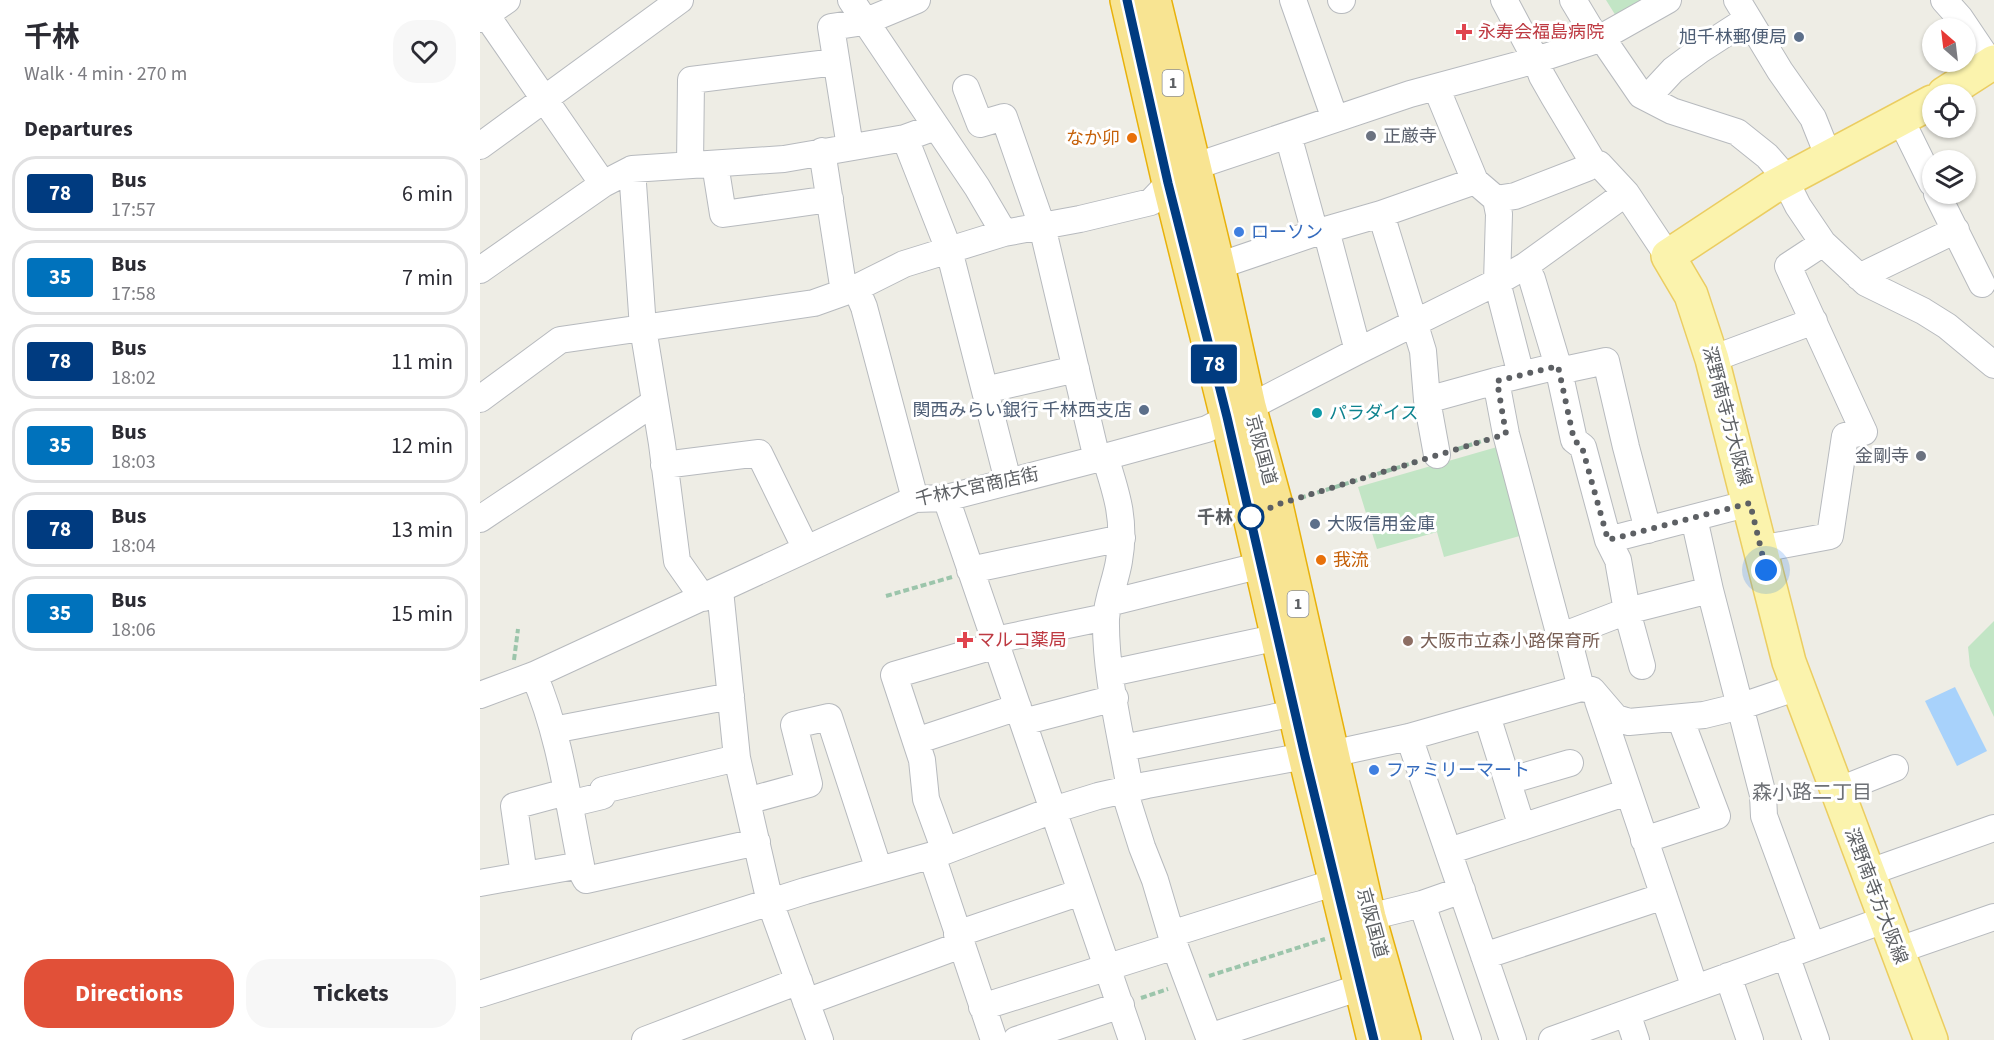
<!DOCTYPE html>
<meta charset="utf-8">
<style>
:root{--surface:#fff;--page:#f7f7f7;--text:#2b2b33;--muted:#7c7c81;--line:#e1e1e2;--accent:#e15038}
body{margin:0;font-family:"Source Sans 3","Noto Sans JP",sans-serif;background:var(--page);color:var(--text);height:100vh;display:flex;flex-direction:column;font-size:22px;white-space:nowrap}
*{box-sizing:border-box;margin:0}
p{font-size:20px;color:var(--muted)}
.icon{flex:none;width:33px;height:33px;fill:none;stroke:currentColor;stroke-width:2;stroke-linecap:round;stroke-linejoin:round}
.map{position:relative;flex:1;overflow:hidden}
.panel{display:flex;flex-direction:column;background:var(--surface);width:480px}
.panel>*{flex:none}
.badge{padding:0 12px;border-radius:4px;font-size:21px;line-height:39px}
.needle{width:39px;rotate:332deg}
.tools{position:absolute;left:1442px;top:18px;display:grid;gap:12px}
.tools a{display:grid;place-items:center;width:54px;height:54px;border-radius:50%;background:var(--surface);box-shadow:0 2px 4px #0004;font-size:30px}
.you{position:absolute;width:30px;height:30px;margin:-15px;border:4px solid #fff;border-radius:50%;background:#1a73e8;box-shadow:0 0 0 9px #1a73e833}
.map>.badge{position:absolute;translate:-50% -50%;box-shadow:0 0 0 3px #fff}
h2{padding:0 24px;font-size:22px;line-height:54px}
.round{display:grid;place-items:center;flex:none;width:63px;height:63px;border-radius:24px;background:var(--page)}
.summary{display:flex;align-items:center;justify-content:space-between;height:102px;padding:0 24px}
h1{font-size:28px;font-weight:700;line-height:45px}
.primary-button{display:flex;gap:12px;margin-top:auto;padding:12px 24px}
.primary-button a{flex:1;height:69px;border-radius:24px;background:var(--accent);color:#fff;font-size:24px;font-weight:700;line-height:69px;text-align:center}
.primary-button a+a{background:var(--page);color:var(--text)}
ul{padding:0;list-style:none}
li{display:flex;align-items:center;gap:18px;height:75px;margin:0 12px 9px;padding:0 12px;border:3px solid var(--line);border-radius:24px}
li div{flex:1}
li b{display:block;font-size:22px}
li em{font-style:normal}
li .badge{min-width:66px;font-weight:700;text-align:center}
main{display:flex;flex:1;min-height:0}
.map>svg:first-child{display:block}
.green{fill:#c2e5c5}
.water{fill:#a8d2fb}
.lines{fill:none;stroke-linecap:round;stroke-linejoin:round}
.minor-casing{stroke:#b7babe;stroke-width:28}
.major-casing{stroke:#ebcd61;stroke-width:36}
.highway-casing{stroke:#e8b10b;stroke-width:36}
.path{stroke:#9cc5ab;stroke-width:4;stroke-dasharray:6 3;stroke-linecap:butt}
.minor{stroke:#fff;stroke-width:26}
.major{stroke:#fbf3ad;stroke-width:33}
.highway{stroke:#f8e492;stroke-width:33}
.line-casing{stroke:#fff;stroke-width:14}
.line{stroke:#003b80;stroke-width:9}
.walk{stroke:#5d6064;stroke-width:6;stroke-dasharray:0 10.8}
.health-dot{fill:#e0444e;stroke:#fff;stroke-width:2}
.service-dot{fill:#5c6f8a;stroke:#fff;stroke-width:2}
.worship-dot{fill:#6b7280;stroke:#fff;stroke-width:2}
.food-dot{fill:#e8710a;stroke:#fff;stroke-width:2}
.shop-dot{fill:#3f7fe0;stroke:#fff;stroke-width:2}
.culture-dot{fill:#0f9aa8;stroke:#fff;stroke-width:2}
.stop-dot{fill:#fff;stroke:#003b80;stroke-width:3}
.education-dot{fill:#8d6e63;stroke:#fff;stroke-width:2}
.labels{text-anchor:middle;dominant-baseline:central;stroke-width:6;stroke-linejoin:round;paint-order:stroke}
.shield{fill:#fff;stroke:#8e9092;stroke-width:1.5}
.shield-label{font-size:16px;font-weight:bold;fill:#5d6064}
.health-label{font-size:18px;fill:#be3a42;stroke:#fff;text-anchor:start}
.service-label{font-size:18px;fill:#4e5e75;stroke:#fff;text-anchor:end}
.worship-label{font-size:18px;fill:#5b616d;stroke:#fff;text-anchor:start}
.food-label{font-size:18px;fill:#c56008;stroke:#fff;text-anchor:end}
.shop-label{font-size:18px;fill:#366cbe;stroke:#fff;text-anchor:start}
.culture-label{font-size:18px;fill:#0d838f;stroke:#fff;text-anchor:start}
.street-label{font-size:18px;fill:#5d6064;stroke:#fff}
.stop-label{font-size:18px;font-weight:bold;fill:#5d6064;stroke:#fff;text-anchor:end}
.education-label{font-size:18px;fill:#785e54;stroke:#fff;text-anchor:start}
.neighbourhood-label{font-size:20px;fill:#6e7176;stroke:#fff}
</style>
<main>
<section class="panel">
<div class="summary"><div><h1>千林</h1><p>Walk · 4 min · 270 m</p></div><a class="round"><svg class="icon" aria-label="heart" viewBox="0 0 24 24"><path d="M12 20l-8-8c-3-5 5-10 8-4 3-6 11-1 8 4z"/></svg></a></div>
<h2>Departures</h2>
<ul>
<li><span class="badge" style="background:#003b80;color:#fff">78</span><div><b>Bus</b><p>17:57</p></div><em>6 min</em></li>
<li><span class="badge" style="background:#0072bc;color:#fff">35</span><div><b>Bus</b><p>17:58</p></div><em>7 min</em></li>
<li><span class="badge" style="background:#003b80;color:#fff">78</span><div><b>Bus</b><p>18:02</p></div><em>11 min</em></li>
<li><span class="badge" style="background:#0072bc;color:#fff">35</span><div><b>Bus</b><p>18:03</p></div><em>12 min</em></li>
<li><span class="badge" style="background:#003b80;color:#fff">78</span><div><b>Bus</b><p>18:04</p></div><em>13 min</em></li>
<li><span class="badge" style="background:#0072bc;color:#fff">35</span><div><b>Bus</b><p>18:06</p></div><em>15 min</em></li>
</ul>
<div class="primary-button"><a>Directions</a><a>Tickets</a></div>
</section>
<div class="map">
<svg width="1514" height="1040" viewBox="0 0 1514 1040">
<rect width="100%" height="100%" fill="#eeede5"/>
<path class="green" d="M 1126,0 L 1174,0 L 1139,21 Z
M 1017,447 L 1047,534 L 964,557 L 957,532 L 897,549 L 878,487 Z
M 1514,621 L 1514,717 L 1490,666 L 1488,647 Z"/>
<path class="water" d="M 1475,687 L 1507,751 L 1477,766 L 1445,701 Z"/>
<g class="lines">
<g class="minor-casing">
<path id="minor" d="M 371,0 L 497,187 L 524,233
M 813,0 L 855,119
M 861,0 L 862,0
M 1024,0 L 1056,60 L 1062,76 L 1074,97 L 1113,162 L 1119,164 L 1146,193 L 1188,256
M 1093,0 L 1117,40
M 1257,0 L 1300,71 L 1333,118 L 1349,158
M 1464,0 L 1480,18 L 1511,64
M 0,6 L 123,184
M 0,19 L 27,0
M 1122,38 L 1161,95 L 1192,111 L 1257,132 L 1287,156 L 1301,172 L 1318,206 L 1343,243 L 1386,283 L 1443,311 L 1467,326 L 1514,365
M 956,87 L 995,181 L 1016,199 L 1035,196 L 1107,168 L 1113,162
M 486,88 L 500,124 L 524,117 L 562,226 L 617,459
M 1167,98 L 1193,70 L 1220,50 L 1268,19
M 1421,120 L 1452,183
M 808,135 L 835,233
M 425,138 L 469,250 L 528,481
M 0,146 L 200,0
M 370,147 L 351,27 L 384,22 L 437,0
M 342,151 L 364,292
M 235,164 L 243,214 L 350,199
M 210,165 L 211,80 L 356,62
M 152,169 L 163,328 L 182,444 L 197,561 L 223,598
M 1457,194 L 1502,284
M 1016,199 L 1019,214 L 1017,282 L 1041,375
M 901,214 L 943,351 L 947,400 L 957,455
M 846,230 L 878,351
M 738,266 L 835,233 L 901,214 L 995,181
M 1045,266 L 1052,279 L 1078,366 L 1016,381 L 1026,434 L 1078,629 L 1087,634 L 1101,688
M 0,270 L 123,184 L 152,169 L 304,159 L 425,138 L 455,127
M 1379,277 L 1476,230
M 376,288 L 384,307 L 435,499
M 1232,359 L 1334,321
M 1078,366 L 1079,371 L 1126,361 L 1146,447 L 1168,530
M 1079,371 L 1094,440 L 1103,447 L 1128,540 L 1138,560 L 1147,611 L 1162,666
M 505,390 L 596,369
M 0,399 L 80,340 L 334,303 L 376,288 L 424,264 L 524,233 L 600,219 L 671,202 L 689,183 L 713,167 L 930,94 L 1056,60 L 1117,40 L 1188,0
M 947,400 L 1016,381
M 625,457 C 637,494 646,522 639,561 C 636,580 627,600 626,619 C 625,674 641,735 650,789
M 184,465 L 279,453 L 326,549
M 466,498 L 652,1040
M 0,519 L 175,402
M 1128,540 L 1270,503
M 1280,549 L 1350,536 L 1365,436 L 1384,432 L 1308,266 L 1343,243
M 490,570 L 642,538
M 240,590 L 257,758 L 290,902 L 340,1040
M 1230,590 L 1283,795 L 1284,816 L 1332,946
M 629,603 L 782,565
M 1087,634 L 1147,611 L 1230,590 L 1214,518
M 515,640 L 626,617
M 631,673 L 799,637
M 0,695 L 54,675 L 435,499 L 466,498 L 617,459 L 727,429 L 878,351 L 1017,282 L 1045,266 L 1146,193
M 1118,701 L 1215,988
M 1007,716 L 1042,827
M 543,722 L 635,698
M 73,730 L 251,696
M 929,737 L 1033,1040
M 436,741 L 538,707
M 643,748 L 815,713
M 1028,781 L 1090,763
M 644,790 L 662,847 L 675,880 L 694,944 L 730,1040
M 1357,791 L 1415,768
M 267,801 L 329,784 L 314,725 L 349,717 L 399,870
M 89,804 L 122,796 L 123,790 L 257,758
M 1164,840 L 1237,816 L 1200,718
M 465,851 L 446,799 L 442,760 L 414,675 L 517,645
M 969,851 L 1148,792
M 452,856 L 514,1040
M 98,865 L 106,880 L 277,842
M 1387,873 L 1514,828
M 44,875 L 34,806 L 86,792
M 0,883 L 101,865 C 88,801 80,735 54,675
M 942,904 L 988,1040
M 889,917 L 942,904 L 982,890
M 477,934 L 601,892
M 691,934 L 856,882
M 1416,951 L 1514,917
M 1306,955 L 1336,1040
M 1004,956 L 1184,896
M 1248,976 L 1270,1040
M 0,994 L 325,891 L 460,853 L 573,810 L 618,796 L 667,785 L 825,756 L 851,754 L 929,737 L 1101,688 L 1112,690 L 1136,718 L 1149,722 L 1224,715 L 1265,705 L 1318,687
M 326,1002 L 481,945
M 502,1007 L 695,946
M 1147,1013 L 1156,1040
M 729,1037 L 881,987
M 165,1040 L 319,981
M 536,1040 L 641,1005
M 1072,1040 L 1404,920"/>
</g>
<g class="major-casing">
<path id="major" d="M 1464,94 L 1514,62
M 1451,1040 L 1309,662 L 1232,359 L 1211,295 L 1188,256 L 1291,188 L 1452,102"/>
</g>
<g class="highway-casing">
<path id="highway" d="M 647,0 L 689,183 L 747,417 L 825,756 L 894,1040
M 674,0 L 738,266 L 769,406 L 796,505 L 889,917 L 924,1040"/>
</g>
<path class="path" d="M 978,449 L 1005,440
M 820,498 L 939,461
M 406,596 L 472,577
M 34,660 L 38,629
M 729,976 L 845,939
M 661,998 L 688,989"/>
<use href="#minor" class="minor"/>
<use href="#major" class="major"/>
<use href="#highway" class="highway"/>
</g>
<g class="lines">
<g class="line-casing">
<path id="line" d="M 647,0 L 688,183 L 747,417 L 825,756 L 894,1040"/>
</g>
<use href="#line" class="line"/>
<path class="walk" d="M 771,517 L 796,505 L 1026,434 L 1017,381 L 1078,366 L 1094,440 L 1102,447 L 1128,540 L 1270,503 L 1286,570"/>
</g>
<g class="health-dot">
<path d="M981 23h6v6h6v6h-6v6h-6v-6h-6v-6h6z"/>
<path d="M482 631h6v6h6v6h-6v6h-6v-6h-6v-6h6z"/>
</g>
<g class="service-dot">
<circle cx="1319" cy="37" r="6"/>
<circle cx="664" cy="410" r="6"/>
<circle cx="835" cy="524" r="6"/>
</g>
<g class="worship-dot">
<circle cx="891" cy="136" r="6"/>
<circle cx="1441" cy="456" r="6"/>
</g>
<g class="food-dot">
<circle cx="652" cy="138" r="6"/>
<circle cx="841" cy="560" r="6"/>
</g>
<g class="shop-dot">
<circle cx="759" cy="232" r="6"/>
<circle cx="894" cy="770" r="6"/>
</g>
<circle class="culture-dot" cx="837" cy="413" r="6"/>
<circle class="stop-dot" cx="771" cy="517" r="12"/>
<circle class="education-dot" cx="928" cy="641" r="6"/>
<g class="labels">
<g class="shield">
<rect x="682.5" y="70" width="21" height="26" rx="4.5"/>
<rect x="807.5" y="591" width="21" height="26" rx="4.5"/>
</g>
<g class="shield-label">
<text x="693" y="83">1</text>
<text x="818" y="604">1</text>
</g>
<g class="health-label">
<text x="998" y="32">永寿会福島病院</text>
<text x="497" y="640">マルコ薬局</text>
</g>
<g class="service-label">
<text x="1307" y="37">旭千林郵便局</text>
<text x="652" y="410">関西みらい銀行 千林西支店</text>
<text x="847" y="524" text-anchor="start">大阪信用金庫</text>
</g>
<g class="worship-label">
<text x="903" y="136">正厳寺</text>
<text x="1429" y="456" text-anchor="end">金剛寺</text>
</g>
<g class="food-label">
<text x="640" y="138">なか卯</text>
<text x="853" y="560" text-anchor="start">我流</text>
</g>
<g class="shop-label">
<text x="771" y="232">ローソン</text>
<text x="906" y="770">ファミリーマート</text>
</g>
<g class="culture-label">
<text x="849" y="413">パラダイス</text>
</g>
<g class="street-label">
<text transform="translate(1247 416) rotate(75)">深野南寺方大阪線</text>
<text transform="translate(781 450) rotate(75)">京阪国道</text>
<text transform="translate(497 487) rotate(-12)">千林大宮商店街</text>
<text transform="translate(1396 896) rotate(69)">深野南寺方大阪線</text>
<text transform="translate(892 923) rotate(75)">京阪国道</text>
</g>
<g class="stop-label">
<text x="753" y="517">千林</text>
</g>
<g class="education-label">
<text x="940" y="641">大阪市立森小路保育所</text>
</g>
<g class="neighbourhood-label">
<text x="1332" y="793">森小路二丁目</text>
</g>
</g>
</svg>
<div class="tools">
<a><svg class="needle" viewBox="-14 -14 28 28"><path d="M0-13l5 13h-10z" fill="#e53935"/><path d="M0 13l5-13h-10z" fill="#7c7c81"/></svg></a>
<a><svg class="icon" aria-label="locate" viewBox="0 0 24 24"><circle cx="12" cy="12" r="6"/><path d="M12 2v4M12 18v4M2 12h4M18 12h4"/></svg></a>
<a><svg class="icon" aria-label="layers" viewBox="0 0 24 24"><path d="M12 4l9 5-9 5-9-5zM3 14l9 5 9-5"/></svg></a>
</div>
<div class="you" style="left:1286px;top:570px"></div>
<b class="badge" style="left:734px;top:364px;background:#003b80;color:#fff">78</b>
</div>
</main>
